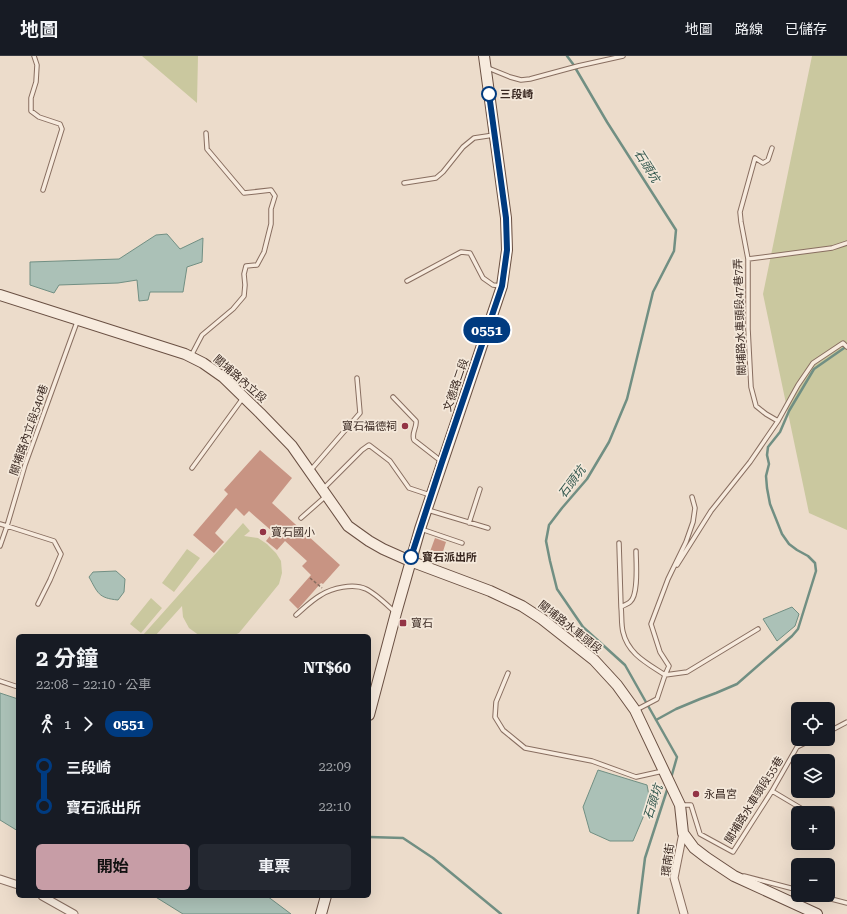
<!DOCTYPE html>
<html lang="zh-TW">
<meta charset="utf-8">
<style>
:root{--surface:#171b24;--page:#242831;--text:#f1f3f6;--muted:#9ea1a6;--line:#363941;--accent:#c79da6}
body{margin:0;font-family:"Roboto Serif","Noto Sans TC",serif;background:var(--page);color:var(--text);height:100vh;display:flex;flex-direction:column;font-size:15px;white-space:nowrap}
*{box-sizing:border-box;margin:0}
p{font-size:13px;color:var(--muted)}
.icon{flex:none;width:22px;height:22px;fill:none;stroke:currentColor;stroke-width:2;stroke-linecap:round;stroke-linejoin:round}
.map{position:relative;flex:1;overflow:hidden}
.details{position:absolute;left:16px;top:578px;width:355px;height:264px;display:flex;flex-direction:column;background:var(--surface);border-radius:6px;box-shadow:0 4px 16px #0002}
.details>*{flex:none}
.badge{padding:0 8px;border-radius:13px;font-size:14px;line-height:26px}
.buttons{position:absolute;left:791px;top:646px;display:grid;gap:8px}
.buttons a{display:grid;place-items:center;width:44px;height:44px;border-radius:6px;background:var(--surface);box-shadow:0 4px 16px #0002;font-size:20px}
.map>.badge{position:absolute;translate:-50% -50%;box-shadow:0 0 0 2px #fff}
.legs{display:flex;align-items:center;gap:6px;height:44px;padding:0 20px;font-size:13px}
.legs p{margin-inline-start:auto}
.overview{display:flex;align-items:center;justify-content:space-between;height:68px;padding:0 20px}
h1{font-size:22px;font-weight:700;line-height:30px}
.cta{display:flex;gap:8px;margin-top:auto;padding:8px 20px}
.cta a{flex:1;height:46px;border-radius:6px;background:var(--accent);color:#111;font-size:16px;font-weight:700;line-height:46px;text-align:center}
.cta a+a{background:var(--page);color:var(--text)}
ul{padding:0 20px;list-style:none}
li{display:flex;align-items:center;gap:14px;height:40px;font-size:15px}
li i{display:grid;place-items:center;width:6px;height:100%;margin:0 5px;background:currentColor}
li i::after{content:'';width:10px;height:10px;margin:-5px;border:3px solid;border-radius:50%;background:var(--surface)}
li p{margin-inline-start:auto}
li:first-child i{background:linear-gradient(#0000 50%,currentColor 0)}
li:last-child i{background:linear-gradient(currentColor 50%,#0000 0)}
header{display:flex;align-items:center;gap:24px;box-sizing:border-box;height:56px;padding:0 20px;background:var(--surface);border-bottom:1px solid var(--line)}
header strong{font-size:19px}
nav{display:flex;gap:22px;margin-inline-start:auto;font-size:14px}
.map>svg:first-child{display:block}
.green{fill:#cac89f}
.water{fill:#abc1b7;stroke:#718f83}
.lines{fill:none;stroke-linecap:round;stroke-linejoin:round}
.stream{stroke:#718f83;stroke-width:2.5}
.building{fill:#c89483}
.lane-casing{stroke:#886e60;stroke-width:5.5}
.street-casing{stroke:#886e60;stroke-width:9}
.secondary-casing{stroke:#6a5043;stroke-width:12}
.path{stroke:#886e60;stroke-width:1.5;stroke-dasharray:3 2;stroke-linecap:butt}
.lane{stroke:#f7ebde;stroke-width:3.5}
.street{stroke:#f7ebde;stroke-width:7}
.secondary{stroke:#f7ebde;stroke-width:10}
.line-1-casing{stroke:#fff;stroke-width:9}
.line-1{stroke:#003b80;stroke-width:6}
.stop-1-dot{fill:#fff;stroke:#003b80;stroke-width:2}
.poi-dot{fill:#933445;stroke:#f4e8da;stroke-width:1.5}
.labels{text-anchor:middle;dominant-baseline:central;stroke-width:3.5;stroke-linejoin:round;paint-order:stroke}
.stop-label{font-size:11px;font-weight:bold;fill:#3a2922;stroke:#f4e8da;text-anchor:start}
.street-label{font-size:11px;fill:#3a2922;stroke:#f4e8da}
.poi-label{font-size:11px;fill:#3a2922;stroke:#f4e8da;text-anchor:start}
.water-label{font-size:12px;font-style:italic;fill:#33584f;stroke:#f4e8da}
</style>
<header>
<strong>地圖</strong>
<nav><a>地圖</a><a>路線</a><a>已儲存</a></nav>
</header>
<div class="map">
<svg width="847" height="858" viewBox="0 0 847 858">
<rect width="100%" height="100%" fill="#ecdccb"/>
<path class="green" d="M 142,0 L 198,0 L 197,47 Z
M 812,0 L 847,0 L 847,474 L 809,457 L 763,238 Z
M 243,467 L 250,475 L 244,480 L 258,482 L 267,488 L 276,497 L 281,505 L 282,517 L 279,528 L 239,577 L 232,580 L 200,580 L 189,572 L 183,561 L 182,550 L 155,580 L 144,580 L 143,579 Z
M 187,493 L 200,502 L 174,536 L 162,527 Z
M 151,542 L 162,552 L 141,577 L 130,568 Z"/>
<path class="water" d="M 167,178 L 180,193 L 203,182 L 202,206 L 187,211 L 183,236 L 150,236 L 148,244 L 139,245 L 137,224 L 118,227 L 59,229 L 54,237 L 30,229 L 30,206 L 119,203 L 156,179 Z
M 116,515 L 125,523 L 124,536 L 118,544 C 98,542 98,537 89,521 L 93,516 Z
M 792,551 L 799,558 L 795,570 L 777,585 L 763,563 Z
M 0,637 L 18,643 L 18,775 L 0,764 Z
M 598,714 L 647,729 L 650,745 L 633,785 L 610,785 L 590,776 L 583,751 Z
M 154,840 L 267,840 L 291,858 L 183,858 Z"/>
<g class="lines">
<path class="stream" d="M 567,0 L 573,8 L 607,66 L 676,174 L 674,195 L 653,236 L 627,343 L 609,386 L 587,423 L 562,452 L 549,469 L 546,485 L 550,505 L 557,533 L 583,571 L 625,609 L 677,701 L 671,722
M 656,664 L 676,653 L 700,643 L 716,637 L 737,628 L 792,580 L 798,573 L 816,515 L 815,507 L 808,500 L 797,494 L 789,488 L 782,478 L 770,448 L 767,432 L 766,420 L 769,408 L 767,399 L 768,391 L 780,376 L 789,355 L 814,313 L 847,290
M 369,781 L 403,782 L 433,802 L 501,858
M 638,858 L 645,802 L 668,731"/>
</g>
<path class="building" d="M 260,394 L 292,422 L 272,447 L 340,509 L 323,528 L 321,527 L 298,553 L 289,544 L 311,519 L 302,510 L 307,505 L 285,485 L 277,494 L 266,485 L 273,476 L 249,455 L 244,460 L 236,452 L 215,477 L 224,486 L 214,497 L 193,479 L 228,438 L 224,434 Z
M 435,482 L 446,486 L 440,505 L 428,501 Z"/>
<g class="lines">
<g class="lane-casing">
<path id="lane" d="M 34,0 L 37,9 L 36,26 L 31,42 L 31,55 L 39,61 L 60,68 L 62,73 L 43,134
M 488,12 L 510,21 L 521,24 L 530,23 L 578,10 L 623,0
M 772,92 L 768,104 L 763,107 L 755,102 L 740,156 L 741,166 L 748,203 L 748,273 L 751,331 L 756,350 L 766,358 L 778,365
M 404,127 L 436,122 L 443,116 L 463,91 L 474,82 L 494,79
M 748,203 L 832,192 L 847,187
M 407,225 L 461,196 L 470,197 L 483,222 L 493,229 L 501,230
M 191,300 L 202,279 L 233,253 L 244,240 L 245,229 L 244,218 L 246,210 L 257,209 L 264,196 L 271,168 L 271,153 L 275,140 L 271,134 L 244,137 L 207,93 L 206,77
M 393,341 L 416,365 C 417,372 411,377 414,384 L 441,405
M 192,412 L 243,342
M 310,415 L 360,357 L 357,322
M 323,433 L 362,394 L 369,389 L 390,405 L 409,432 L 430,439
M 428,454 L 488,472
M 301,462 L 326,440
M 469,467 L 480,433
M 0,468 L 7,470 L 54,485 L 61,498 L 50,524 L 38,548
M 421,473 L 462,487
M 619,487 L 621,551
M 0,490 L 7,470 L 25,409 L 77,266
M 636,495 C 636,506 639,539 630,546 C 628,548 624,549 621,551 C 622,559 621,568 623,576 C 628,598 647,607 665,619 L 669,610 L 660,596 L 651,568 L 668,523 L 686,486 L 693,466 L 695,452 L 692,441
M 677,509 L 711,455 L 750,406 L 778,365 L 798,329 L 813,307 L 843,287 L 847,291
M 296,559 C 304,552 312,544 321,539 C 332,532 353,527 366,533 C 375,537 387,549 395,556
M 508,617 L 496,646 L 495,661 L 503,674 L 525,692 L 592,705 L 636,721 L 663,715
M 0,625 L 18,631
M 636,654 L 657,643 L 665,619 L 687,616 L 758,573
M 828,676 L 847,666
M 772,735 L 809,757
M 681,749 L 691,749 L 700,778 L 733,796 L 772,735 L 797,691 L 813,683
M 811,757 L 832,753
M 744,820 L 798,834
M 816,839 L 847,847"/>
</g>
<g class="street-casing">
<path id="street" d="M 683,777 L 674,822 L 684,858
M 0,823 L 18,829
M 42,840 L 74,858"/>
</g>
<g class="secondary-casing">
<path id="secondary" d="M 0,239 L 185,298 L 203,307 L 223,321 L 260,357 L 292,390 L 348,470 L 369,485 L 383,493 L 410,505 L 490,535 L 522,550 L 542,563 L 594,604 L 617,629 L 635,654 L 680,749 L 683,777 L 694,792 L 707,802 L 734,820 L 817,858
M 369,659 L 396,557 L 420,473 L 502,230 L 507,194 L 506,162 L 484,0
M 321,858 L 326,840"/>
</g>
<path class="path" d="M 310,522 L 322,532"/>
<use href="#lane" class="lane"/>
<use href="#street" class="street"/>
<use href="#secondary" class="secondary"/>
</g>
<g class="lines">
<g class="line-1-casing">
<path id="line-1" d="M 411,501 L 442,406 L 502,230 L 507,194 L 506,162 L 489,38"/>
</g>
<use href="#line-1" class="line-1"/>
</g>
<g class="stop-1-dot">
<circle cx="489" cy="38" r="7"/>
<circle cx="411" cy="501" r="7"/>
</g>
<g class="poi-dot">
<circle cx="405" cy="370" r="4"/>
<circle cx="263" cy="476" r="4"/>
<rect x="399" y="563" width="8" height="8" rx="2"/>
<circle cx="696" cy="738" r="4"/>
</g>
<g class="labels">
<g class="stop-label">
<text x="500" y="38">三段崎</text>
<text x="422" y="501">寶石派出所</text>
</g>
<g class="street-label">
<text transform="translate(740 261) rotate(-92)">關埔路水車頭段47巷7弄</text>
<text transform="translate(240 323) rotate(41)">關埔路內立段</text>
<text transform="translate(456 329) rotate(-71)">文德路二段</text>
<text transform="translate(29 374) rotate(-71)">關埔路內立段540巷</text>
<text transform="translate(570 571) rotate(38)">關埔路水車頭段</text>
<text transform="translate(754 744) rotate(-58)">關埔路水車頭段55巷</text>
<text transform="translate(668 804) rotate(-82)">環南街</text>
</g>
<g class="poi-label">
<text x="397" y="370" text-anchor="end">寶石福德祠</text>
<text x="271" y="476">寶石國小</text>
<text x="411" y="567">寶石</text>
<text x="704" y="738">永昌宮</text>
</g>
<g class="water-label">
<text transform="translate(647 110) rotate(58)">石頭坑</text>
<text transform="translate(572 426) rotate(-53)">石頭坑</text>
<text transform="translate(653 746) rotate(-72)">石頭坑</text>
</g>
</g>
</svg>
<div class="buttons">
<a><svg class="icon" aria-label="locate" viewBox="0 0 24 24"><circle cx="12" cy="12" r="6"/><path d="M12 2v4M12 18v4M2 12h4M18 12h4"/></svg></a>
<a><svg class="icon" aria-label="layers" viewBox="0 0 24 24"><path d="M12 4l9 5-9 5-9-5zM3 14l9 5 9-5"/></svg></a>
<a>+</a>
<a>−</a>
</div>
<b class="badge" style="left:487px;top:274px;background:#003b80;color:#fff">0551</b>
<section class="details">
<div class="overview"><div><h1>2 分鐘</h1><p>22:08 – 22:10 · 公車</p></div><b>NT$60</b></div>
<div class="legs"><svg class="icon" aria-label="walk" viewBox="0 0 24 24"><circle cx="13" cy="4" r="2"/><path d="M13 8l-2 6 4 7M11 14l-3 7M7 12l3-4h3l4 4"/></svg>1<svg class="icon" aria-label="forward" viewBox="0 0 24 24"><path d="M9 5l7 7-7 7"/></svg><b class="badge" style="background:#003b80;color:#fff">0551</b></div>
<ul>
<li><i style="color:#003b80"></i><b>三段崎</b><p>22:09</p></li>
<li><i style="color:#003b80"></i><b>寶石派出所</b><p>22:10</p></li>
</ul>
<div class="cta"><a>開始</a><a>車票</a></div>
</section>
</div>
